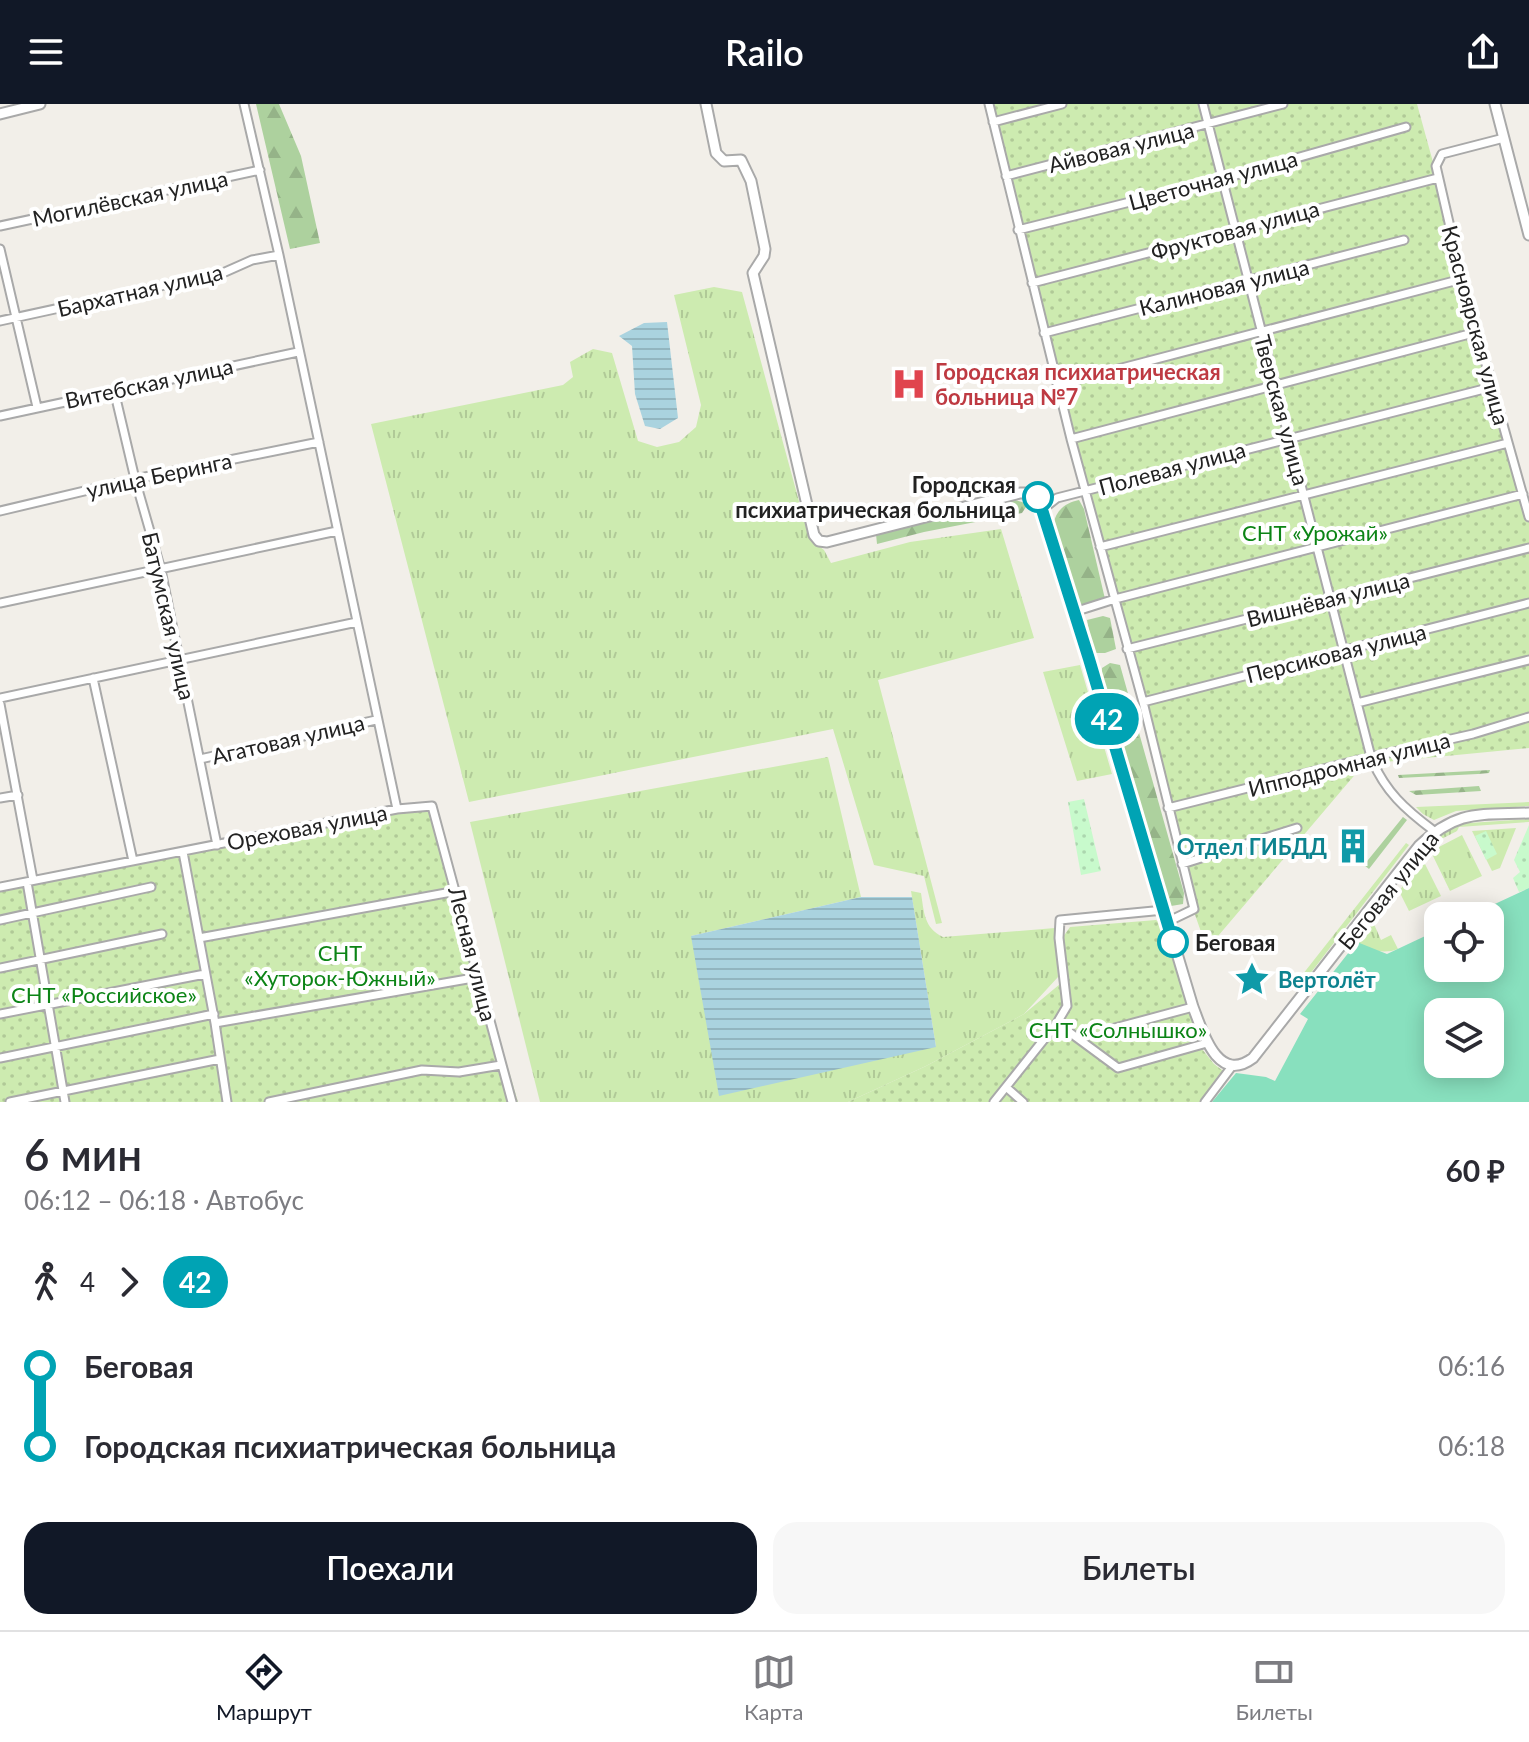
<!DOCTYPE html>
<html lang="ru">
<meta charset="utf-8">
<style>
:root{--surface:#fff;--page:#f7f7f7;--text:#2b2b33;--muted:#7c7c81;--line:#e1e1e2;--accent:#111827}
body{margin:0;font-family:Lato,sans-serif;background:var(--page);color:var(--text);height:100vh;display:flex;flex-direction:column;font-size:30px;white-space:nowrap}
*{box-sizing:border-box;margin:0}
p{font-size:26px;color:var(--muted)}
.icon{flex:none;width:44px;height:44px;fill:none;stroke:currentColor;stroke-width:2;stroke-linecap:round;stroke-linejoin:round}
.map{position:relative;height:998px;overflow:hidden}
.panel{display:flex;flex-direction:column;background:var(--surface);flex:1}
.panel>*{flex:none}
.badge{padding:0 16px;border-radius:26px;font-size:28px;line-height:52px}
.tools{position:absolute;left:1424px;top:798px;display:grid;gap:16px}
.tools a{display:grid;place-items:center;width:80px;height:80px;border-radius:16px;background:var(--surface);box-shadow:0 4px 20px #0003;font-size:40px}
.map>.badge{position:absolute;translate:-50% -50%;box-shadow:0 0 0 4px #fff}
.legs{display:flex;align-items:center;gap:12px;height:88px;padding:0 24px;font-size:26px}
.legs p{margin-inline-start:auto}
.overview{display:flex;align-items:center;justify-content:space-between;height:136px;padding:0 24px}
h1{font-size:44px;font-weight:600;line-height:60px}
.cta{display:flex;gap:16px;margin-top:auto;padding:16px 24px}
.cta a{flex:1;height:92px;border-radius:24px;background:var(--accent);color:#fff;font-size:32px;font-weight:600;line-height:92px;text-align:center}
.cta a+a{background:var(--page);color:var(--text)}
ul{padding:0 24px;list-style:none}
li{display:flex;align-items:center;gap:28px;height:80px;font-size:30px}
li i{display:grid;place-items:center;width:12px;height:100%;margin:0 10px;background:currentColor}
li i::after{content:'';width:20px;height:20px;margin:-10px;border:6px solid;border-radius:50%;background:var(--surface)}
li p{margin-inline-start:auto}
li:first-child i{background:linear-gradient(#0000 50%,currentColor 0)}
li:last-child i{background:linear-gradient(currentColor 50%,#0000 0)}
header{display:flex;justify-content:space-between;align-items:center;height:104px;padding:0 24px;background:var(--accent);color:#fff;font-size:36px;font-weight:600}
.tabs{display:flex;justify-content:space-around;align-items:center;height:112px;border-top:2px solid var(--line);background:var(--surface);font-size:22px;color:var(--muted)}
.tabs a{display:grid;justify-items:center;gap:4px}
.tabs .selected{color:var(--accent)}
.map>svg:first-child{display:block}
.grass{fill:url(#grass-tufts)}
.forest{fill:url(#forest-firs)}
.park{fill:url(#park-dots)}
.garden{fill:url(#garden-dots)}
.pitch{fill:#88e0be;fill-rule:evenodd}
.water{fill:url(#water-rules)}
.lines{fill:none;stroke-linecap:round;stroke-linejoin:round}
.minor-casing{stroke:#a9a9a9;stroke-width:11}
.tertiary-casing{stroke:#a9a9a9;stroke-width:13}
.minor{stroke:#fff;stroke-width:7}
.tertiary{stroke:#fff;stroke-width:9}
.line-1-casing{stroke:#fff;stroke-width:18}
.line-1{stroke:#00a3b4;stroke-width:12}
.stop-1-dot{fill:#fff;stroke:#00a3b4;stroke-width:4}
.labels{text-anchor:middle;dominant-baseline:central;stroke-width:8;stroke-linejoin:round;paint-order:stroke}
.street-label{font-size:22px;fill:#222;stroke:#fff}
.health-label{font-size:22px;font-weight:bold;fill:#be3a42;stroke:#fff;text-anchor:start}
.stop-label{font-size:22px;font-weight:bold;fill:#222;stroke:#fff;text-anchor:end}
.park-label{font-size:22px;fill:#0c8416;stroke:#fff}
.culture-label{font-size:22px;font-weight:bold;fill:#0d838f;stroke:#fff;text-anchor:end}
</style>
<header><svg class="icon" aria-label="menu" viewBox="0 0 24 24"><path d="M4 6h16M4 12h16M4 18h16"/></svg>Railo<svg class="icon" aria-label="share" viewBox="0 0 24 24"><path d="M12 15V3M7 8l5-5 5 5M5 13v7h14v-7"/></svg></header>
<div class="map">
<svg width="1529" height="998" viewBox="0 0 1529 998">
<defs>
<pattern id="grass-tufts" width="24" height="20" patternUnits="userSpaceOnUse" patternTransform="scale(2)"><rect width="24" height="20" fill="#cdebb0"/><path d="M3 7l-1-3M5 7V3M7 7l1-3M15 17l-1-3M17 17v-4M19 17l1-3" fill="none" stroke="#b0c997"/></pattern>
<pattern id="forest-firs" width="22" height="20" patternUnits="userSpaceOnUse" patternTransform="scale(2)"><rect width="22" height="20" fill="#add19e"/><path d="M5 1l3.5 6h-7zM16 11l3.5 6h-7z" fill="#95b388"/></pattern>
<pattern id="park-dots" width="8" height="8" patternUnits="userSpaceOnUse" patternTransform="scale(2)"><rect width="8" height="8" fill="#c8facc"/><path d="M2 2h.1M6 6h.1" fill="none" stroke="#acd6af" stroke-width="1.8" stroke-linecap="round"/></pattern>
<pattern id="garden-dots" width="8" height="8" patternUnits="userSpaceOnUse" patternTransform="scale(2)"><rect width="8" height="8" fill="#cdebb0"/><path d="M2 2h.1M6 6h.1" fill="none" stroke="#b0c997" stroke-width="1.8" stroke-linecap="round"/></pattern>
<pattern id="water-rules" width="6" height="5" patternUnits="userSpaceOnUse" patternTransform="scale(2)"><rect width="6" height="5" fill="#aad3df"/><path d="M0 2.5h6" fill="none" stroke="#92b5bf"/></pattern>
</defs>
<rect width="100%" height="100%" fill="#f2efe9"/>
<path class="grass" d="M 714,183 L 742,188 L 809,434 L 824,446 L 831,459 L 910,438 L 1001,425 L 1034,534 L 878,576 L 942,819 L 936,820 L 924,772 L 874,761 L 833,625 L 469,698 L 371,320 L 563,281 L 573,273 L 570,258 L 593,245 L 612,249 L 638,337 L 657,343 L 679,338 L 696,323 L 701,301 L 674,191 Z
M 1080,561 L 1112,670 L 1077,677 L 1043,568 Z
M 828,653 L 861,793 L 691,832 L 936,943 L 911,787 L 921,789 C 924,808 924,824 943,833 L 1055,824 L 1058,873 L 1024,910 L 926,962 L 848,998 L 540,998 L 470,718 Z
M 1529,698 L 1529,702 L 1456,707 L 1434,716 L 1423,710 L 1416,703 Z
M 1529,715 L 1529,718 L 1459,723 L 1457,727 L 1426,743 L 1424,741 L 1454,720 Z
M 1516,724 L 1500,764 L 1492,767 L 1472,727 Z
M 1462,731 L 1482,772 L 1450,787 L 1432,750 L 1436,748 L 1435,745 Z
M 1406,739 L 1409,741 L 1303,879 L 1299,875 Z
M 1423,756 L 1441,792 L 1409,807 L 1399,787 Z
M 1370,811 L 1381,836 L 1391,831 L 1398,845 C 1383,851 1363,846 1352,833 Z"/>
<path class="forest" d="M 256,0 L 279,0 L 301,52 L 320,139 L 290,145 Z
M 1015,396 L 1025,399 L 1026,403 L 1022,409 L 924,428 L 877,440 L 876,430 Z
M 1079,396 L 1084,405 L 1105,495 L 1086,502 L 1078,502 L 1053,421 C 1056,406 1065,399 1079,396 Z
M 1103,512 L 1110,514 L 1116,545 L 1105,549 L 1093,549 L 1087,516 Z
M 1110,559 L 1120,561 L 1184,789 L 1183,800 L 1171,802 L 1168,797 L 1102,576 L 1102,564 Z
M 1490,666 L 1489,669 L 1478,670 L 1399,674 L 1398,671 Z
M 1479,682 L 1481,687 L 1416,691 L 1409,687 Z
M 1403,713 L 1407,716 L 1369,765 L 1364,761 L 1368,756 Z"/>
<path class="park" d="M 1084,695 L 1101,767 L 1081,771 L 1068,698 Z
M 1529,721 L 1529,784 L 1519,788 L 1513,774 L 1520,768 L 1514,756 Z
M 1486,727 L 1497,750 L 1486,756 L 1475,732 Z"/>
<path class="garden" d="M 985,0 L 1417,0 L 1529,407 L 1529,644 L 1364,660 L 1207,845 L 1193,805 Z
M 432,703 L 518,998 L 0,998 L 0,783 L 397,705 Z
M 1156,816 L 1163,821 L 1202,945 L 1214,960 L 1226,969 L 1204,998 L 848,998 L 926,962 L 1024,910 L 1066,875 L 1063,833 L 1070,823 Z"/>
<path class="pitch" d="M 1529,784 L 1529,998 L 1212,998 L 1236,969 L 1266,973 L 1275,977 L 1308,915 L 1300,910 L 1357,838 L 1387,850 L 1438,826 L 1438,864 L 1490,864 L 1490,812 L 1469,812 ZM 1490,908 L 1490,960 L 1438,960 L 1438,908 Z"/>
<path class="water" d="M 667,218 L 678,314 L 660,325 L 645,322 L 635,290 L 632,242 L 619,232 L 644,219 Z
M 861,793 L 912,793 L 936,943 L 719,992 L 691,832 Z"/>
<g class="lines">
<g class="minor-casing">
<path id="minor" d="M 244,0 L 279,151 L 397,705
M 989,0 L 1071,335 L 1143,598 L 1194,805 L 1167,818
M 1203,0 L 1371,653 C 1384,687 1406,706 1434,727
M 993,18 L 1062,0
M 1504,34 L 1442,50 L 1436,62 L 1462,175 L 1529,413
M 1006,72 L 1283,0
M 0,122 L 260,66
M 1018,126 L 1222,75 L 1406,23
M 0,145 L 37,303
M 1032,179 L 1438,74
M 0,217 L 225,168 L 252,156 L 279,151
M 1044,229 L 1404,136
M 1057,281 L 1462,175
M 114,286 L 135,375 L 161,466 L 217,741
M 0,312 L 298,248
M 1071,335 L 1477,228
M 1043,405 L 1057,394 L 1492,283
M 0,407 L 135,375 L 319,338
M 1100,443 L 1508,339
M 0,499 L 337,427
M 1074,508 L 1115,495 L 1523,390
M 1127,545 L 1529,444
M 93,574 L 133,757
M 0,594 L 357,518
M 1143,598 L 1529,499
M 1357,599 L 1529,556
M 0,600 L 33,776
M 200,655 L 376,616
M 0,694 L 18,691
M 1168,704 L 1371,653 L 1473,630 L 1529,613
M 183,748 L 215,919 L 227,998
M 1182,760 L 1297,724
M 27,778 L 65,998
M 0,783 L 397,705 L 432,702 L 512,998
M 0,816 L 151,783
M 199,834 L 457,787
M 0,864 L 162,830
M 0,910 L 205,870
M 215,919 L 479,873
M 1057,919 L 1118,964 L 1207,939
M 1111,925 L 1193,903
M 0,954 L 214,910
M 1006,983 L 1023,998
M 10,998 L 220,955
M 269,998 L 422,966 L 459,968 L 501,961
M 994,998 L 1057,919 L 1067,902 L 1059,834 L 1060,816 L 1164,806
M 1205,998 L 1233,961"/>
</g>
<g class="tertiary-casing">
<path id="tertiary" d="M 706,0 L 716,49 L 724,57 L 741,56 L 751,77 L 765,145 L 764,152 L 753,169 L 814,431 L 819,437 L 827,438 L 1020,389 L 1029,389 L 1038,393 L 1089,555 L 1193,903 C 1202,926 1217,981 1253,954 L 1419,742 C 1457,705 1480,711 1529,709
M 1495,0 L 1529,131
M 0,10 L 40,0"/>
</g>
<use href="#minor" class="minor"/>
<use href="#tertiary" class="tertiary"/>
</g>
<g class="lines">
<g class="line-1-casing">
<path id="line-1" d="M 1038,393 L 1089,555 L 1173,838"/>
</g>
<use href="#line-1" class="line-1"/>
</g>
<defs>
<g id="hospital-bare" transform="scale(2.76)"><path d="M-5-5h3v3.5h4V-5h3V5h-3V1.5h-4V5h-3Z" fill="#e0444e" stroke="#fff" stroke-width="2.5" paint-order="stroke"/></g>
<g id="building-bare" transform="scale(2.76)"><path d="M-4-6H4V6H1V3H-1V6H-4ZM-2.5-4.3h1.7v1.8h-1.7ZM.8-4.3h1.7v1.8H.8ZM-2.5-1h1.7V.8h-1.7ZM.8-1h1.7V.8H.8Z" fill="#0f9aa8" stroke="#fff" stroke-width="2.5" paint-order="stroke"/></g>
<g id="sight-bare" transform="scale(2.76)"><path d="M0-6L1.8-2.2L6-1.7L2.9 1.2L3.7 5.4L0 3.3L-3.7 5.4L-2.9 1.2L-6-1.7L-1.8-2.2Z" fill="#0f9aa8" stroke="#fff" stroke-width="2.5" paint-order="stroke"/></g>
</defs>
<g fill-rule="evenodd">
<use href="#hospital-bare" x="909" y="280"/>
<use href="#building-bare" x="1353" y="742"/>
<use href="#sight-bare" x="1252" y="875"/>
</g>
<g class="stop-1-dot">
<circle cx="1038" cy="393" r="14"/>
<circle cx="1173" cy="838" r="14"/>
</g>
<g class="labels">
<g class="street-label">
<text transform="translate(1121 43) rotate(-14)">Айвовая улица</text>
<text transform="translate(1213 76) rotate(-15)">Цветочная улица</text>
<text transform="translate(130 94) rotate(-12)">Могилёвская улица</text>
<text transform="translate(1235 126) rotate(-15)">Фруктовая улица</text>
<text transform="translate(1224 183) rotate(-14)">Калиновая улица</text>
<text transform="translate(140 186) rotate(-13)">Бархатная улица</text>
<text transform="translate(1476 221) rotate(75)">Красноярская улица</text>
<text transform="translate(149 279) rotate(-12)">Витебская улица</text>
<text transform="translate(1282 306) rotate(75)">Тверская улица</text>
<text transform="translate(1172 364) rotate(-15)">Полевая улица</text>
<text transform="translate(159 371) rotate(-12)">улица Беринга</text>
<text transform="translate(1328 495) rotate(-14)">Вишнёвая улица</text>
<text transform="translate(169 512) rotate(77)">Батумская улица</text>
<text transform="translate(1336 549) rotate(-14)">Персиковая улица</text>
<text transform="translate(288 635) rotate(-13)">Агатовая улица</text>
<text transform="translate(1349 660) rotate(-14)">Ипподромная улица</text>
<text transform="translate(307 723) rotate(-11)">Ореховая улица</text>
<text transform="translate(1388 786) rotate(-51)">Беговая улица</text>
<text transform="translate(473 850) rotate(76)">Лесная улица</text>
</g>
<g class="health-label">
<text x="935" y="267">Городская психиатрическая<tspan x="935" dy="25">больница №7</tspan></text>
</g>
<g class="stop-label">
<text x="1016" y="380">Городская<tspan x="1016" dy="25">психиатрическая больница</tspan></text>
<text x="1195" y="838" text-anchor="start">Беговая</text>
</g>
<g class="park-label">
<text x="1315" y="428">СНТ «Урожай»</text>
<text x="340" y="848">СНТ<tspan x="340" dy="25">«Хуторок-Южный»</tspan></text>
<text x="104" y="890">СНТ «Российское»</text>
<text x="1118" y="925">СНТ «Солнышко»</text>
</g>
<g class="culture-label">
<text x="1327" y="742">Отдел ГИБДД</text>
<text x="1278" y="875" text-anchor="start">Вертолёт</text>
</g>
</g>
</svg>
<div class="tools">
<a><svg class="icon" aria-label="locate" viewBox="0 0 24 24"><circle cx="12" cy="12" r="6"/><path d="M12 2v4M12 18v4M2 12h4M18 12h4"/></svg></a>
<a><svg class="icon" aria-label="layers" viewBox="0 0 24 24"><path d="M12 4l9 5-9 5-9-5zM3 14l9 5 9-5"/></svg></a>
</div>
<b class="badge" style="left:1107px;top:615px;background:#00a3b4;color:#fff">42</b>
</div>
<section class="panel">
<div class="overview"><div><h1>6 мин</h1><p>06:12 – 06:18 · Автобус</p></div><b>60 ₽</b></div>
<div class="legs"><svg class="icon" aria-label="walk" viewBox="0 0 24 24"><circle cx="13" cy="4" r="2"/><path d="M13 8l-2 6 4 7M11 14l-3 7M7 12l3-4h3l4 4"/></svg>4<svg class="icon" aria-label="forward" viewBox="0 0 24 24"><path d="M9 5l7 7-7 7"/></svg><b class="badge" style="background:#00a3b4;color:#fff">42</b></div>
<ul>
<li><i style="color:#00a3b4"></i><b>Беговая</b><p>06:16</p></li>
<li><i style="color:#00a3b4"></i><b>Городская психиатрическая больница</b><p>06:18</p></li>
</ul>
<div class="cta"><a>Поехали</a><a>Билеты</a></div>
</section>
<nav class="tabs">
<a class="selected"><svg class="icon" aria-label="directions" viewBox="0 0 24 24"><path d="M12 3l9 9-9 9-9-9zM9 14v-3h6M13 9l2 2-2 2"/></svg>Маршрут</a>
<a><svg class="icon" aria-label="map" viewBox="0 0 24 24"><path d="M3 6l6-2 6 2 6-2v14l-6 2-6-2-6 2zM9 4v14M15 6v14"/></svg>Карта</a>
<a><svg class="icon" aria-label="tickets" viewBox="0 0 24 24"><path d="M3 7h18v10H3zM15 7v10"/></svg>Билеты</a>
</nav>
